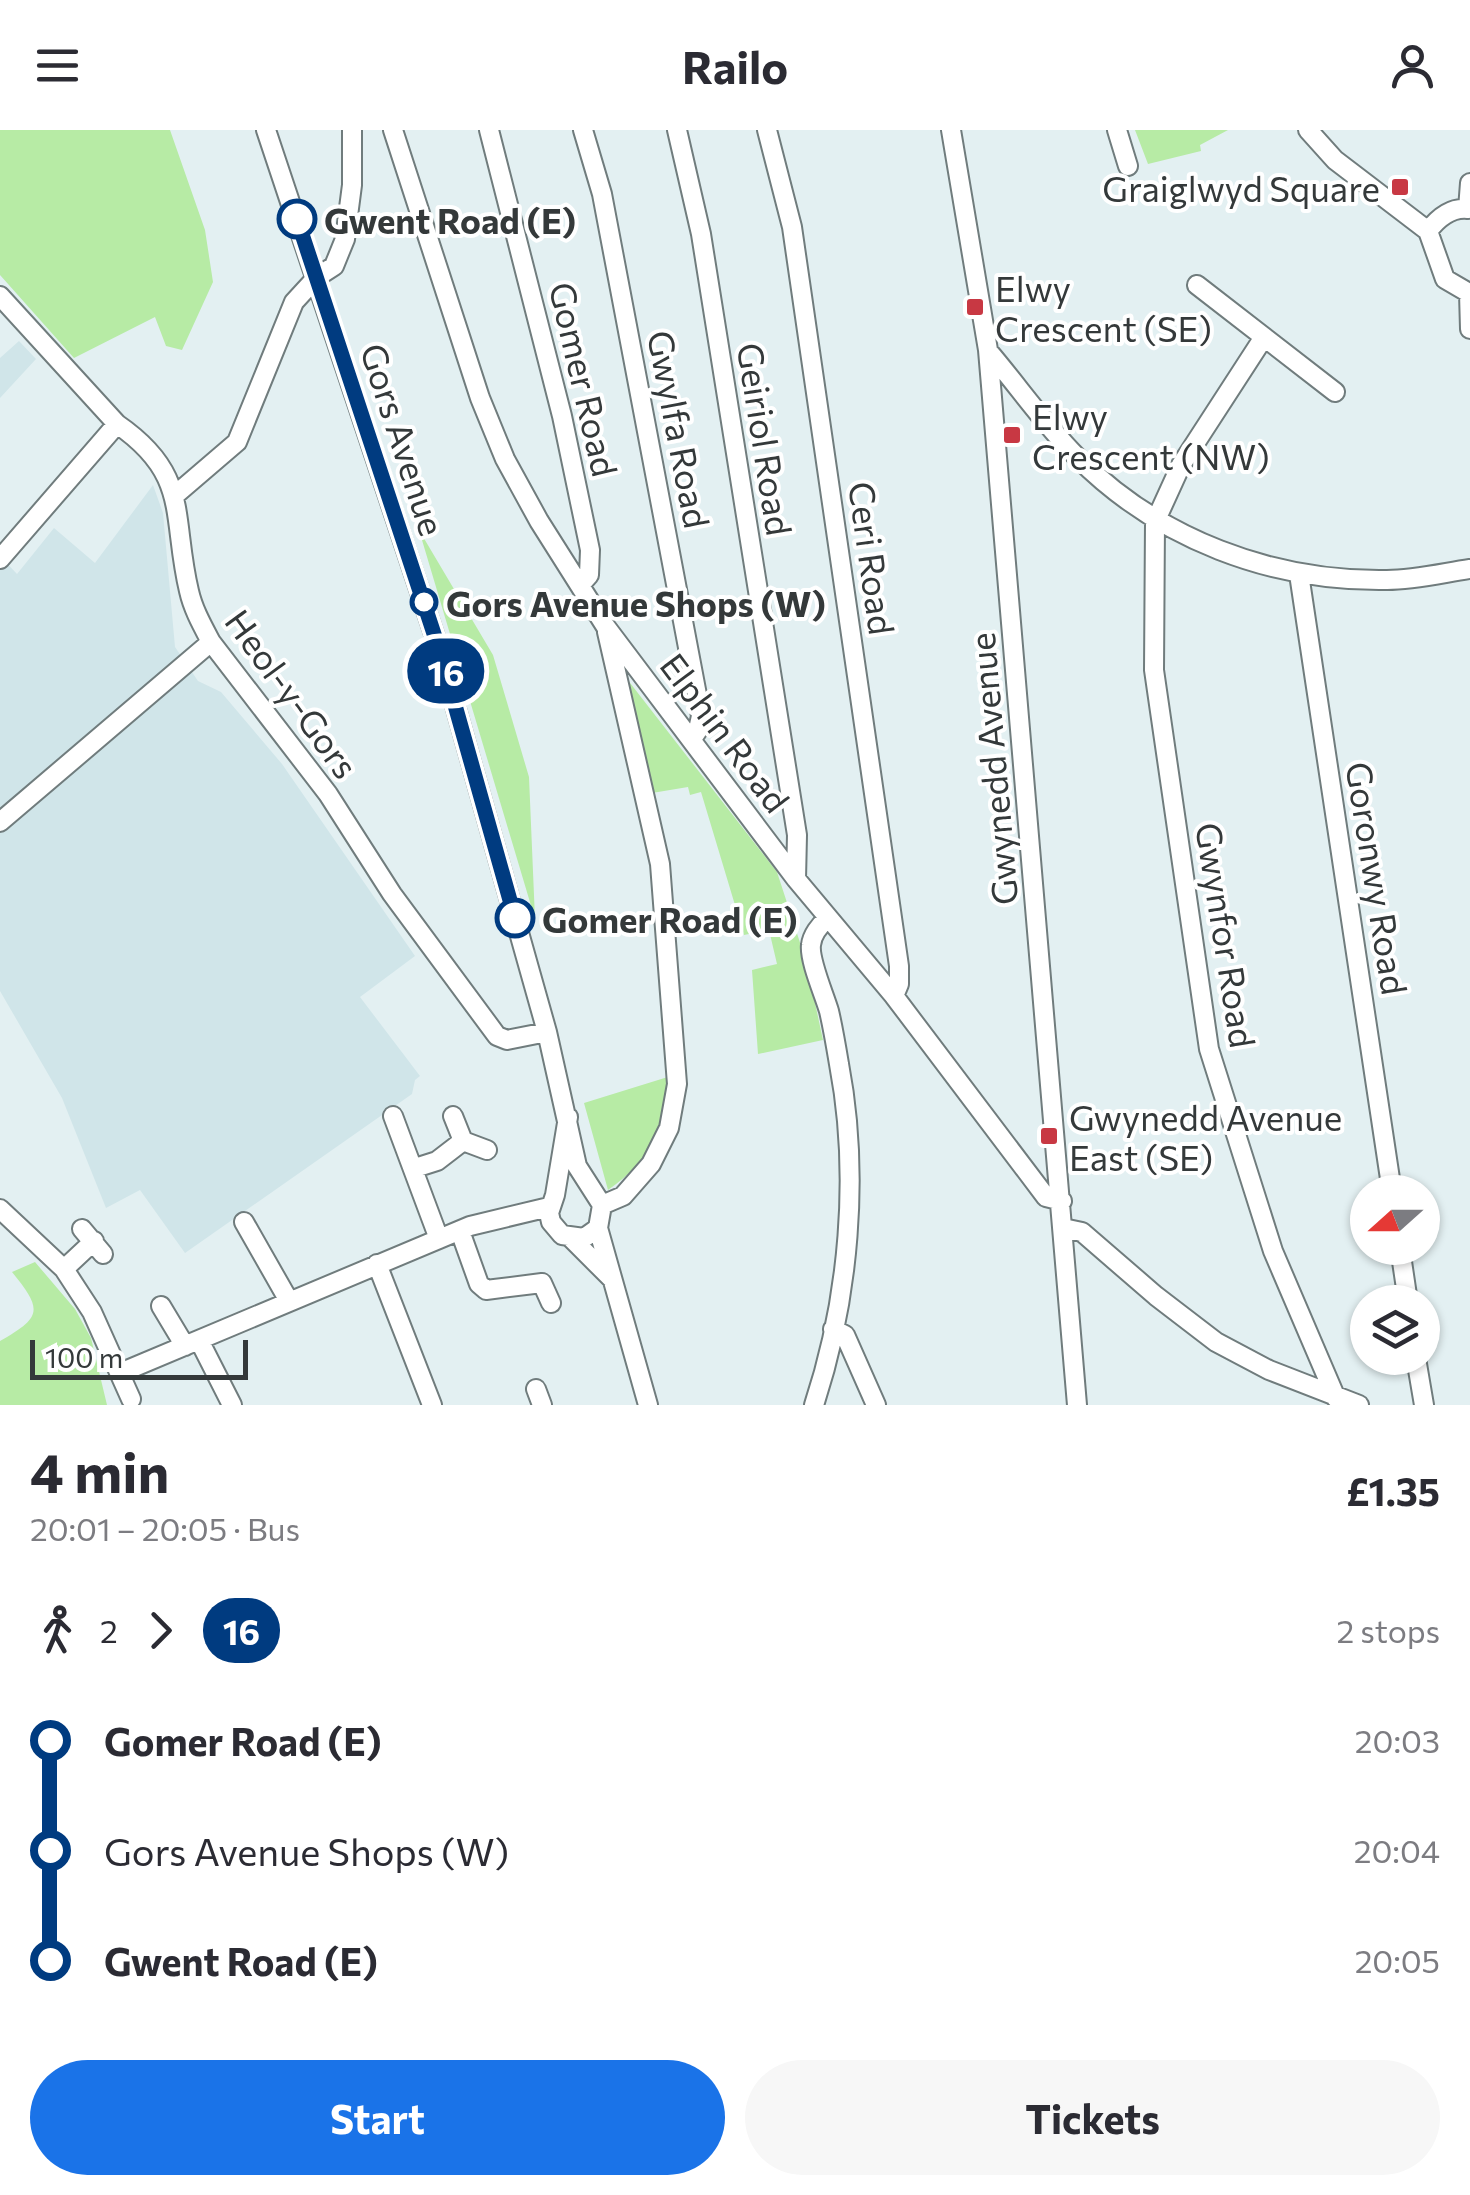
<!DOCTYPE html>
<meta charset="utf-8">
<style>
:root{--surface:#fff;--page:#f7f7f7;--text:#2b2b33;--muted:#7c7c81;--accent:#1a73e8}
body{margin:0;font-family:Commissioner,sans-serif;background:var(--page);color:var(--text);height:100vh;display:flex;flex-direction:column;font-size:38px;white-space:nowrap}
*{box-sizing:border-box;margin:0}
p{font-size:32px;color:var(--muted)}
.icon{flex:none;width:55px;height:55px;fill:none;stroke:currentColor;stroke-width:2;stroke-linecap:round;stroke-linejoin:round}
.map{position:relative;height:1275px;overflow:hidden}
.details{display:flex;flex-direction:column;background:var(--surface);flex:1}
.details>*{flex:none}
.badge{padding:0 20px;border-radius:32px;font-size:35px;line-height:65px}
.needle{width:65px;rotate:249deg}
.controls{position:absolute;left:1350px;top:1045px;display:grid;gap:20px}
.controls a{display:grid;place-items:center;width:90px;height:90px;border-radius:50%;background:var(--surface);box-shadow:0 2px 8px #0004;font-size:50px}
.scale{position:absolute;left:30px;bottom:25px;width:218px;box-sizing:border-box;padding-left:10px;border:5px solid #34393a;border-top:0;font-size:28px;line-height:35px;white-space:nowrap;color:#34393a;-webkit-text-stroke:8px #fff;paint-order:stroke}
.map>.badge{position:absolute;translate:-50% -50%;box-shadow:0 0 0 5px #fff}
.legs{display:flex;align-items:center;gap:15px;height:110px;padding:0 30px;font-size:32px}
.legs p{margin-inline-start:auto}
.overview{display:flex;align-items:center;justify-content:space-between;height:170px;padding:0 30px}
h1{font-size:55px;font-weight:700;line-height:75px}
.primary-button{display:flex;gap:20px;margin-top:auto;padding:20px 30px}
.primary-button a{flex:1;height:115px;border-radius:60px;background:var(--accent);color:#fff;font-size:40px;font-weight:700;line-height:115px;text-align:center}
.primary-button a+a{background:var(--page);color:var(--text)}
ul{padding:0 30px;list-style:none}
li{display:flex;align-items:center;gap:35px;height:110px;font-size:38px}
li i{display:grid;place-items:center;width:15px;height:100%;margin:0 12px;background:currentColor}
li i::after{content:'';width:25px;height:25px;margin:-12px;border:8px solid;border-radius:50%;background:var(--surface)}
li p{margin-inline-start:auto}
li:first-child i{background:linear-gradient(#0000 50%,currentColor 0)}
li:last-child i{background:linear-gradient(currentColor 50%,#0000 0)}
header{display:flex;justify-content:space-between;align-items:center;height:130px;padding:0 30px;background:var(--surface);font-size:45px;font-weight:700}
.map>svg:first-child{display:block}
.built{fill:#d0e5e9}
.green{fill:#b7eba5}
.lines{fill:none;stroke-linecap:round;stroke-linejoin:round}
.minor-casing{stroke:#707c7d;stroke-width:22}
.minor{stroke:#fff;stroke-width:18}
.line-1-casing{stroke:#fff;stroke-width:22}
.line-1{stroke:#003b80;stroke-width:15}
.poi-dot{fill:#c83843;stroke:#fff;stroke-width:4}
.stop-1-dot{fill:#fff;stroke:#003b80;stroke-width:5}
.labels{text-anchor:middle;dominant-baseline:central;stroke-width:8;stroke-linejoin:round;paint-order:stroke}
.poi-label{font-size:35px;fill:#34393a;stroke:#fff;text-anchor:start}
.stop-label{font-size:35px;font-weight:bold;fill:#34393a;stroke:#fff;text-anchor:start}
.street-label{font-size:35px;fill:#34393a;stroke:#fff}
</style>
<header><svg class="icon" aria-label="menu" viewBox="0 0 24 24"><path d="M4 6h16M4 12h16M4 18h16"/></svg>Railo<svg class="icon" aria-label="person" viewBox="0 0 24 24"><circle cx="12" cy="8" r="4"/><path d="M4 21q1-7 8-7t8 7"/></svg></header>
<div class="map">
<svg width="1470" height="1275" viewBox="0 0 1470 1275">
<rect width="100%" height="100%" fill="#e3f0f2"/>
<path class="built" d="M 19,211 L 36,229 L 0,268 L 0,228 Z
M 153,355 L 163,383 L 175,517 L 198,551 L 221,562 L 282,634 L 415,826 L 360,867 L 420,946 L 415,950 L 412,964 L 185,1123 L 140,1060 L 106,1078 L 62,968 L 0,861 L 0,426 L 17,444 L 54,398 L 95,433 Z"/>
<path class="green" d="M 0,0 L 170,0 L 205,100 L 213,152 L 182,220 L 166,216 L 155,187 L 74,228 L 0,145 Z
M 1135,0 L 1228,0 L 1200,15 L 1201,21 L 1148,34 Z
M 419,400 L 493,525 L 529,647 L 535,789 Z
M 627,549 L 777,742 L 806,831 L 823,910 L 758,924 L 752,840 L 777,834 L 769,800 L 744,805 L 701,662 L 690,665 L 688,657 L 652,663 Z
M 671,946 C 663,1001 654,1027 608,1060 L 584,973 Z
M 35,1132 L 75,1179 L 91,1208 L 107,1275 L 0,1275 L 0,1211 C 42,1187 43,1180 12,1142 Z"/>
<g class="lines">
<g class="minor-casing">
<path id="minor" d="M 266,0 L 440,522 L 547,902 L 577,1036 L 602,1075 L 598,1098 L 584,1108 L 562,1105 L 551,1092 L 549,1083 L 555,1065 L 568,987
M 393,0 L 480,268 L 505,329 L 539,391 L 606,497 L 796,749 L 894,866 L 1046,1067 L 1062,1071
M 489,0 L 562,286 L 590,420 L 589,445 L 581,454
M 583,0 L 602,64 L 701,586 L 698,600 L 692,609
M 677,0 L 701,104 L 797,705 L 796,749
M 767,0 L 792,97 L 899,836 L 899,854 L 894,866
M 951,0 L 988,220 L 1077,1275
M 1117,0 L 1128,36
M 1308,0 L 1335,30 L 1428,101
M 1468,79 L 1470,53
M 1428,101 L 1445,149 L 1469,163
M 1428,101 C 1438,88 1451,77 1468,79
M 1197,155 L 1335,262
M 1469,163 L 1470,199
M 0,166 L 117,294 C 191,345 171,386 189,461 C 193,479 202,495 211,512 L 328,664 L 392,764 L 497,906 L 507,910 L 547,902
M 1264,207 L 1181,335 L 1155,392 L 1154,540 L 1209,919 L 1273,1121 L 1336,1268
M 989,222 C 1018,256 1045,295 1077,327 C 1158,409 1272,452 1387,450 C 1414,450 1443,443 1470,439
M 174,366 L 237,312 L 294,172 L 317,147 L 334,136 L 345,109 L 352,55 L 352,0
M 0,429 L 117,294
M 1299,444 L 1392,1062
M 0,692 L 211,512
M 393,986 L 439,1109
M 453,986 L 463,1011 L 487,1020
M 415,1038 L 437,1031 L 463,1011
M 602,1075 L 623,1066 L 651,1034 L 669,998 L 677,954 L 660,734 L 607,502
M 0,1079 L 64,1139 L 92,1182 L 131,1269
M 244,1092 L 289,1171
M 598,1098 L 648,1275
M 1063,1098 L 1082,1102 L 1156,1166 L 1216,1212 L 1269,1240 L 1359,1275
M 82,1099 L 103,1124
M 460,1101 L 479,1154 L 486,1160 L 542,1153 L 551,1173
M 571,1108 L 612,1149
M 1400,1118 L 1408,1172
M 377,1134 L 432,1275
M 64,1139 L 94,1111
M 161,1176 L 185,1216
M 833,1199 L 845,1205 L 876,1275
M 199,1210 L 232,1275
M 1416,1228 L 1424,1275
M 120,1243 L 470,1096 L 549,1077
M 536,1259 L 542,1275
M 814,1275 C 849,1169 860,1044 839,934 C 836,916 833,898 829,881 C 824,864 809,830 811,815 C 812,805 820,795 827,789"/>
</g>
<use href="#minor" class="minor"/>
</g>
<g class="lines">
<g class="line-1-casing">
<path id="line-1" d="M 297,89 L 440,522 L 515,788"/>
</g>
<use href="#line-1" class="line-1"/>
</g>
<g class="poi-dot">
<rect x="1390" y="47" width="20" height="20" rx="5"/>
<rect x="965" y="167" width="20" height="20" rx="5"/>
<rect x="1002" y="295" width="20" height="20" rx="5"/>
<rect x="1039" y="996" width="20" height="20" rx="5"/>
</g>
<g class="stop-1-dot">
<circle cx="297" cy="89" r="18"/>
<circle cx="424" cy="472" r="12"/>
<circle cx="515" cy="788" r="18"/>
</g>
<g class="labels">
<g class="poi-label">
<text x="1380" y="57" text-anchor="end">Graiglwyd Square</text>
<text x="995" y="157">Elwy<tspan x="995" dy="40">Crescent (SE)</tspan></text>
<text x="1032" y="285">Elwy<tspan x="1032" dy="40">Crescent (NW)</tspan></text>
<text x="1069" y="986">Gwynedd Avenue<tspan x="1069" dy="40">East (SE)</tspan></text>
</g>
<g class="stop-label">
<text x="324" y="89">Gwent Road (E)</text>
<text x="446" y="472">Gors Avenue Shops (W)</text>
<text x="542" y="788">Gomer Road (E)</text>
</g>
<g class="street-label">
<text transform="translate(585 249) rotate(77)">Gomer Road</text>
<text transform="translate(680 299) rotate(79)">Gwylfa Road</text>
<text transform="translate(404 309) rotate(72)">Gors Avenue</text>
<text transform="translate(766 309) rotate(81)">Geiriol Road</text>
<text transform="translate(873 428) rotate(82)">Ceri Road</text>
<text transform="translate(293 563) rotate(54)">Heol-y-Gors</text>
<text transform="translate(726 602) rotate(53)">Elphin Road</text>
<text transform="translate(992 639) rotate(-95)">Gwynedd Avenue</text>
<text transform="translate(1378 748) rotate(81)">Goronwy Road</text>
<text transform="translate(1227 805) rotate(81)">Gwynfor Road</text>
</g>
</g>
</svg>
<div class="controls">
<a><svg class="needle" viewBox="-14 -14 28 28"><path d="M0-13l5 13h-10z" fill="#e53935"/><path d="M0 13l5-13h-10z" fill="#7c7c81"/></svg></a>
<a><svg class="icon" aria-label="layers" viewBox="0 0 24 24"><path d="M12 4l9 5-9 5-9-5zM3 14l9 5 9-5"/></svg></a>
</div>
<div class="scale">100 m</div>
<b class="badge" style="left:446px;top:541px;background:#003b80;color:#fff">16</b>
</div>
<section class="details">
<div class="overview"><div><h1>4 min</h1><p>20:01 – 20:05 · Bus</p></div><b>£1.35</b></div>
<div class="legs"><svg class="icon" aria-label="walk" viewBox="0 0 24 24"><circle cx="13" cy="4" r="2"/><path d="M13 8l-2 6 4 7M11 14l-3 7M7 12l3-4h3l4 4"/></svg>2<svg class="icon" aria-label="forward" viewBox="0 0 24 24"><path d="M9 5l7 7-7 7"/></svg><b class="badge" style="background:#003b80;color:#fff">16</b><p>2 stops</p></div>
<ul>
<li><i style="color:#003b80"></i><b>Gomer Road (E)</b><p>20:03</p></li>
<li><i style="color:#003b80"></i><span>Gors Avenue Shops (W)</span><p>20:04</p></li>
<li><i style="color:#003b80"></i><b>Gwent Road (E)</b><p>20:05</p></li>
</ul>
<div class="primary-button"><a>Start</a><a>Tickets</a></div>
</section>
